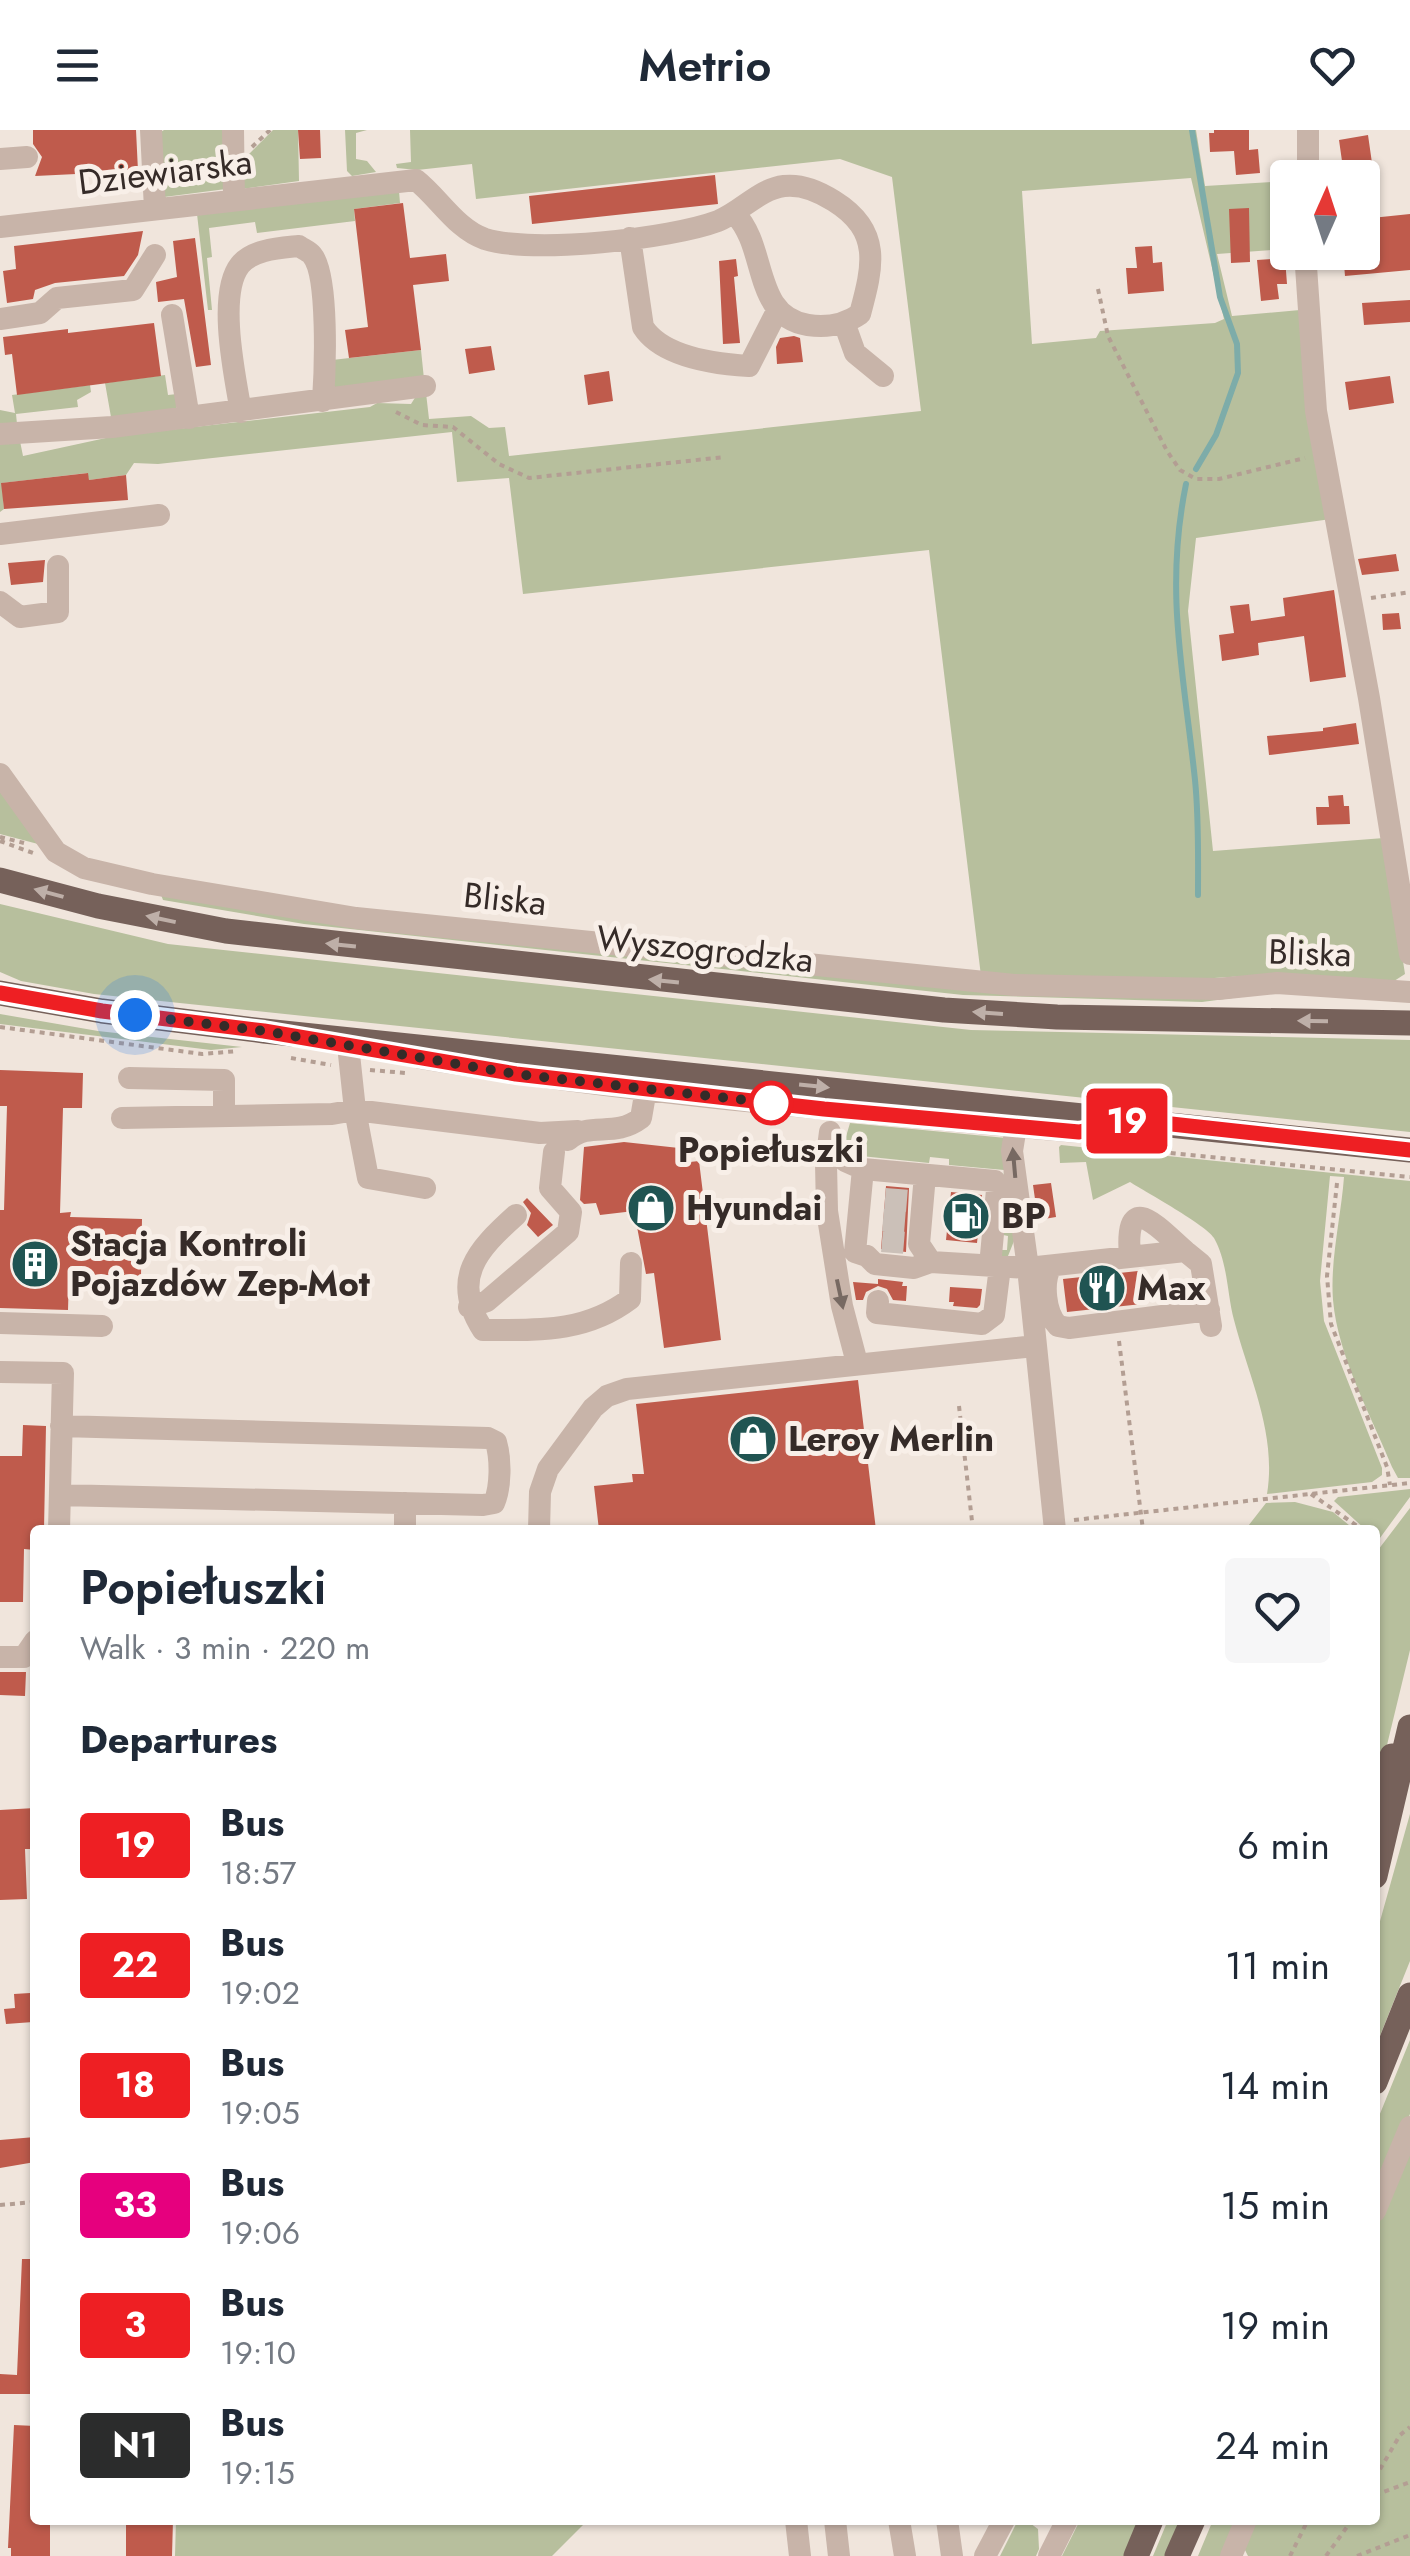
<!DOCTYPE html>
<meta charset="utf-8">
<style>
:root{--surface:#fff;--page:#f6f6f7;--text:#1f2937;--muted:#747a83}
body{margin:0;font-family:Jost,sans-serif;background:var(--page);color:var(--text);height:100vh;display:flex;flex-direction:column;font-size:38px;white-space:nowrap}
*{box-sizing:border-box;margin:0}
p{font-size:32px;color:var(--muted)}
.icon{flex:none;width:55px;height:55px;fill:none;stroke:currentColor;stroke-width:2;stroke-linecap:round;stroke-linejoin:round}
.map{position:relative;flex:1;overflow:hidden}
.drawer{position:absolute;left:30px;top:1395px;width:1350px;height:1000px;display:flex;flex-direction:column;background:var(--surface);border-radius:10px;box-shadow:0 2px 8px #0004}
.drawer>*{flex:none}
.badge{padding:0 20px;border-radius:8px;font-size:35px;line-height:65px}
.needle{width:65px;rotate:3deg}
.fabs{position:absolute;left:1270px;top:30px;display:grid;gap:20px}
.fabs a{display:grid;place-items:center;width:110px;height:110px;border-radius:10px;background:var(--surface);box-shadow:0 2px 8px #0004;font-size:50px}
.you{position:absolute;width:50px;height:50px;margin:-25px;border:8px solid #fff;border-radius:50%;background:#1a73e8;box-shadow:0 0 0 15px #1a73e833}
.map>.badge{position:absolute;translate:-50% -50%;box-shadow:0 0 0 5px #fff}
h2{padding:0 50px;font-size:38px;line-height:90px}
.round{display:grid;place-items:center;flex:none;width:105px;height:105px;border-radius:10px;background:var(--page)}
.headline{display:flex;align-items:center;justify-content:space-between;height:170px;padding:0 50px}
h1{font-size:48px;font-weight:600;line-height:75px}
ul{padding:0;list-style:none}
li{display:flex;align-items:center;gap:30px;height:120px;padding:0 50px}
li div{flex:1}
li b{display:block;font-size:38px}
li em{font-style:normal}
li .badge{min-width:110px;font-weight:700;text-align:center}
header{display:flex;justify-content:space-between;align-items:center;height:130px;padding:0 50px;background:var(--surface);font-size:45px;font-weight:600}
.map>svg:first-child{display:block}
.green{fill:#b7bf9d;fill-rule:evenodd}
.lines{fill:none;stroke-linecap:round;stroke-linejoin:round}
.stream{stroke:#7daca9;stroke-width:6}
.building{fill:#bf5b4c}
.minor-tunnel{stroke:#cbc0b8;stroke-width:22;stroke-dasharray:22 11;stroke-linecap:butt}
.path{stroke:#b39e93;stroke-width:4;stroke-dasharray:5 5;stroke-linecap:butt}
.minor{stroke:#c8b4a9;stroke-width:22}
.major{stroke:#76615a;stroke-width:25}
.oneway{fill:#beafa8}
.oneway2{fill:#776962}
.line-casing{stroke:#fff;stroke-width:22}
.line{stroke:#ee1f23;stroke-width:15}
.walk{stroke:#352b28;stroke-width:10;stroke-dasharray:0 18}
.stop-dot{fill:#fff;stroke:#ee1f23;stroke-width:5}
.labels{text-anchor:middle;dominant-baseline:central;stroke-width:10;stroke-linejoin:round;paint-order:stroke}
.street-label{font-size:35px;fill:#352b28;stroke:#f8efe8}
.stop-label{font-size:35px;font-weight:bold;fill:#352b28;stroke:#f8efe8}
.poi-label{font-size:35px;font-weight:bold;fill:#352b28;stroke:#f8efe8;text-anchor:start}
</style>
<header><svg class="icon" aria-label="menu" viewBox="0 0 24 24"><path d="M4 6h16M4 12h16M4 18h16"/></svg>Metrio<svg class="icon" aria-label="heart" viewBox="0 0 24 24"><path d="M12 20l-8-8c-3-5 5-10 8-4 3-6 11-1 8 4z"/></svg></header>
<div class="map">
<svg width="1410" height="2426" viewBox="0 0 1410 2426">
<rect width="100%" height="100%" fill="#f0e5dc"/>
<path class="green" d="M 164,0 L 229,0 L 226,59 L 164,67 L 159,3 Z
M 273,0 L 298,0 L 299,51 L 242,59 L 243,30 Z
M 345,0 L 367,0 L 356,3 L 356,29 L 367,31 L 376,42 L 352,46 L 347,41 Z
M 410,0 L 1196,0 L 1205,56 L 1287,51 L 1287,119 L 1217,124 L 1232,186 L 1300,180 L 1331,389 L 1196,408 L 1188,481 L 1213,721 L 1384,708 L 1405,844 L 1391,853 L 1276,844 L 1199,849 L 981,846 L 929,420 L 523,464 L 509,348 L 457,352 L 452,302 L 158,334 L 134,333 L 126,345 L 89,350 L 87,343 L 2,353 L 4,379 L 0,382 L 0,312 L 20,311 L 23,326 L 115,306 L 370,277 L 377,273 L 411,274 L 418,263 L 426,263 L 429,289 L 471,286 L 489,298 L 505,297 L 509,326 L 921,281 L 892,47 L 840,29 L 476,69 L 472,34 L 417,40 L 397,38 L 396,34 L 411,32 ZM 1191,48 L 1224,189 L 1215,193 L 1100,201 L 1096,208 L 1032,214 L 1022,61 Z
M 399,61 L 400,73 L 354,79 L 355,91 L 257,103 L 255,92 L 209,98 L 212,127 L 207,128 L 212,180 L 208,180 L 197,84 Z
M 421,220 L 424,249 L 331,263 L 332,230 Z
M 165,245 L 168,265 L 177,264 L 178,276 L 174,280 L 111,287 L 105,253 Z
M 90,255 L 91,262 L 77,270 L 78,277 L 16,284 L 17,294 L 0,295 L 0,280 L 15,283 L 12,265 Z
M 0,653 L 38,714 L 0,704 Z
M 160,762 L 342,794 L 1248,866 L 1202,872 L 963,865 L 304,794 L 163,770 Z
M 0,774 L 168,814 L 971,900 L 1410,910 L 1410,1002 L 94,864 L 21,851 L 0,842 Z
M 0,884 L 98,901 L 242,917 L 211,920 L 0,894 Z
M 850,993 L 1006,1008 L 1014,1111 L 1008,1126 L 1001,1126 L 998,1120 L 1007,1120 L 1008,1106 L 998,1104 L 1004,1040 L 949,1035 L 949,1029 L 930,1027 L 929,1033 L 861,1026 L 851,1021 L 845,1010 Z
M 1061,1015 L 1410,1051 L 1410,1348 L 1398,1348 L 1392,1337 C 1371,1285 1338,1227 1333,1170 C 1330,1130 1341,1087 1344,1047 L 1330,1046 L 1320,1151 L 1324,1191 L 1382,1338 L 1382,1345 L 1372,1352 L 1267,1364 C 1277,1303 1249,1248 1234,1190 C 1227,1164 1228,1133 1214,1108 C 1206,1095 1146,1062 1130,1052 L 1093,1070 L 1086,1032 L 1060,1033 L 1059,1017 Z
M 1410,1359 L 1410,1367 L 1377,1412 L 1375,1400 L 1366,1400 L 1334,1371 L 1338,1367 Z
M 1295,1372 L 1333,1382 L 1355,1400 L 1245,1400 L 1266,1373 Z
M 1410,1378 L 1410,1520 L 1387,1615 L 1375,1648 L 1375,1424 Z
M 1410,1684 L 1410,1831 L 1375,1918 L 1375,1809 Z
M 1410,1910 L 1410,1984 L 1375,2068 L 1375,1996 Z
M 1410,2011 L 1410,2426 L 1248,2426 L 1242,2414 L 1252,2390 L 1375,2390 L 1375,2095 Z
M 176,2390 L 588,2390 L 552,2426 L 175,2426 Z
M 1018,2390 L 1026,2390 L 1038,2399 L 1039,2419 L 1036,2426 L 1000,2426 Z
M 1080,2390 L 1139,2390 L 1124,2426 L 1062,2426 Z
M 1168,2390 L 1180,2390 L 1166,2426 L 1153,2426 Z
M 1213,2390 L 1241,2390 L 1226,2426 L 1198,2426 Z"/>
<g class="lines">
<path class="stream" d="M 1192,0 L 1220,167 L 1237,214 L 1238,243 L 1216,305 L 1196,339
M 1186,354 C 1164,462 1184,544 1195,650 C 1199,689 1198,727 1198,765"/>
</g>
<path class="building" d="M 33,0 L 136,0 L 138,41 L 35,46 L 42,27 L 33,14 Z
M 298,0 L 320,0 L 321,28 L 300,29 Z
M 1214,0 L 1249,0 L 1249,20 L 1258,19 L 1260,43 L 1236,45 L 1234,21 L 1210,22 L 1209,3 L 1214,3 Z
M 1368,5 L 1372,33 L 1343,38 L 1339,10 Z
M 715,45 L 718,74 L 532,94 L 529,66 Z
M 403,73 L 410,128 L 446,124 L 449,151 L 413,155 L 421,220 L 349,228 L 345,200 L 368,197 L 354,79 Z
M 1249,78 L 1250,132 L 1231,133 L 1229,79 Z
M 1410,84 L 1410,140 L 1345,146 L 1343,122 L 1362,122 L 1362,89 Z
M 143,101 L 138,125 L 124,146 L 55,153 L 35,160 L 33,169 L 7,173 L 3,141 L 16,139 L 14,116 Z
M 195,108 L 211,235 L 196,237 L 184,169 L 158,172 L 156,152 L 177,147 L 173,111 Z
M 1152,116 L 1153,133 L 1162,132 L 1164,161 L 1128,164 L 1126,138 L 1137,138 L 1135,117 Z
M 1285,128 L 1287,154 L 1277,154 L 1279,169 L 1261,171 L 1257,130 Z
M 736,129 L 738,146 L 734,147 L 740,213 L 723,214 L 719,131 Z
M 1410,170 L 1410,192 L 1364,195 L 1362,173 Z
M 154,193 L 161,246 L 17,265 L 12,224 L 5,225 L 3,207 L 68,199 L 68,203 Z
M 794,206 L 800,208 L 803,232 L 777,234 L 776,217 L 780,208 Z
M 491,216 L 495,240 L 469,244 L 465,219 Z
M 609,241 L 613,271 L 588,275 L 584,245 Z
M 1390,246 L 1394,273 L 1349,280 L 1345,252 Z
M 88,343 L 89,350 L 126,345 L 128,370 L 4,379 L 1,353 Z
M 1396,424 L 1399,441 L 1362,445 L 1358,429 Z
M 45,430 L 43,452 L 11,455 L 8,433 Z
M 1334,460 L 1346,547 L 1310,552 L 1304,506 L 1258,513 L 1259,525 L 1222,531 L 1219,505 L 1234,503 L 1230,476 L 1249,474 L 1251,491 L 1285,486 L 1283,468 Z
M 1399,483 L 1401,499 L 1383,500 L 1382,484 Z
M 1356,593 L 1359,614 L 1269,625 L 1267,606 L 1323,601 L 1323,598 Z
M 1343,665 L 1344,676 L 1349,676 L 1350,694 L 1317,695 L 1316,677 L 1329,677 L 1328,666 Z
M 0,940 L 83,943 L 82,978 L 63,978 L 60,1083 L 71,1082 L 70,1087 L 142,1089 L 141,1146 L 69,1144 L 68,1180 L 0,1178 L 0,1080 L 4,1080 L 7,976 L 0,976 Z
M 624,1012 L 679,1018 L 681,1033 L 699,1031 L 721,1210 L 664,1218 L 654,1143 L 646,1144 L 634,1081 L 600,1085 L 596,1073 L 584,1074 L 580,1070 L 584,1017 Z
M 1051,1053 L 1056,1087 L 1038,1090 L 1033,1055 Z
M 886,1056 L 909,1058 L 906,1122 L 881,1119 Z
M 951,1062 L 982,1065 L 977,1113 L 946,1110 Z
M 527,1068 L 553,1095 L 538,1107 L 527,1095 L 531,1083 L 523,1072 Z
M 1138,1141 L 1142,1174 L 1067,1182 L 1063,1149 Z
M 878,1149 L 903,1152 L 902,1156 L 907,1156 L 906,1171 L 893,1170 L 887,1159 L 878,1156 L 866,1162 L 863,1170 L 856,1170 L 853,1152 L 878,1154 Z
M 950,1157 L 982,1159 L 980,1175 L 977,1178 L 953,1176 L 954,1172 L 949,1172 Z
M 858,1250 L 876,1400 L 599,1400 L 594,1356 L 633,1352 L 632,1344 L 644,1344 L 636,1274 Z
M 23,1295 L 46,1296 L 44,1400 L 35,1400 L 35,1420 L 24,1419 L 23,1472 L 0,1472 L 0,1326 L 22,1326 Z
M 0,1542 L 26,1542 L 25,1566 L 0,1565 Z
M 35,1678 L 35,1719 L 25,1719 L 27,1769 L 0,1770 L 0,1680 Z
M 30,1863 L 33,1892 L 6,1894 L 4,1879 L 15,1878 L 14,1864 Z
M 35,2007 L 35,2032 L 0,2038 L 0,2010 Z
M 22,2129 L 35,2129 L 35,2264 L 0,2264 L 0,2244 L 17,2245 Z
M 14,2295 L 35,2296 L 35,2390 L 50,2390 L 50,2426 L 11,2426 L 11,2418 L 8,2418 Z
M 126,2390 L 173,2390 L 172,2426 L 126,2426 Z"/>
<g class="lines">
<path class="minor-tunnel" d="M 885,1069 L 910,1071
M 883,1090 L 908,1092
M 882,1111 L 906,1113"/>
<path class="path" d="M 252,17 L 270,0
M 1098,159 L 1108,206 L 1167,321 L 1180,340 L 1196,349 L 1219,349 L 1305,328
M 396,282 L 422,295 L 453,297 L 499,334 L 529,348 L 725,327
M 1371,468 L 1410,462
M 0,707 L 24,713
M 0,711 L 33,723
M 0,897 L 202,924 L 238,921
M 291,928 L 331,935
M 370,940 L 406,943
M 1111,1017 L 1410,1047
M 1337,1053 L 1327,1146 L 1331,1194 L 1387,1337 L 1390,1355
M 1119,1211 L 1143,1400
M 959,1276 L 973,1400
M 1311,1364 L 1363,1400
M 1074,1390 L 1410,1353
M 0,2075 L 35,2072
M 1375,2266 L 1378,2265
M 1375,2348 L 1400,2305 L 1410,2297
M 1375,2365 L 1410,2352
M 1290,2426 L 1308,2390
M 1326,2426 L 1352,2390
M 1357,2426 L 1410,2405"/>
<path class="minor" d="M 151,0 L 155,79
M 233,0 L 234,69
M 0,29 L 27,27
M 1308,48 L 1308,0
M 0,97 L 416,50 C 439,68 456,99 485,109 C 533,124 670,109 718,91 C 741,82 759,59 784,56 C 801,54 820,62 834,71 C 882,101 873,136 860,184 C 844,195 828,198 808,195 C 752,186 768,118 735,84
M 630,108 L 643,197 C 662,227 716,234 749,236 L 777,181
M 1305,122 L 1316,281 L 1369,568 L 1410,824
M 172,185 L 189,288
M 0,189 L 40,183 L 57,168 L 133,160 L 155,125
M 845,195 L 855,223 L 883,246
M 241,282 C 235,247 217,164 240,135 C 253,119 280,118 299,116 C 303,119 309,121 312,125 C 329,145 325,242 323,271
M 0,304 L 112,297 L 425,256
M 0,404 L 159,385
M 0,472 L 20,487 L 58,482 L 58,436
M 0,644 L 56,722 L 84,738 L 152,754 L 356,788 L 1014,855 L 1218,859 L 1277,853 L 1410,862
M 348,915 L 355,980 L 540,1003 L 578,1001
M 420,928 C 638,965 859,982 1079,1002 L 1118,994
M 129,948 L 224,950 L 224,986
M 122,988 L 332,984 L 355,980 L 368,1048 L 425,1058
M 1016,996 L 1012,1021 L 1028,1138 L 1055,1400
M 830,1002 L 826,1033 L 827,1081 L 842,1176 L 857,1233
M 568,1010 C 591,990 613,1009 641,988 L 646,959
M 831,1011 L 845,1031 L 863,1039 L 855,1122 L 867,1126 L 875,1134 L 914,1138 L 931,1132 L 1028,1138 L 1185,1121 L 1201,1134 L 1211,1196
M 863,1039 L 995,1051 L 997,1060 L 990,1136
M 925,1045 L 919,1114 L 931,1132
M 516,1085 C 477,1120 450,1149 483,1200 C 538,1200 585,1203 630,1169 L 631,1133
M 1130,1127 C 1124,1058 1157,1096 1185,1121
M 1051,1136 C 1042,1152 1045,1183 1058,1196 L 1069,1198 L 1209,1180
M 878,1171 L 877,1183 L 982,1194 L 994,1185 L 1000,1137
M 469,1177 L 487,1171 L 568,1102 L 571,1082 L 550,1058 L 554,1022
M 0,1193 L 102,1196
M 0,1242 L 63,1243 L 59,1400
M 60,1365 L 483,1375 L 494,1373 C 501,1357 501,1329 496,1312 L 488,1308 L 61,1296
M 405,1400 L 405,1373
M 539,1400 L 540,1362 L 548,1339 L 593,1278 L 607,1266 L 627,1259 L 1035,1216
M 0,1527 L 24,1527 L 35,1511
M 1375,2081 L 1410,1997
M 796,2390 L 800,2426
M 835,2390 L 839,2426
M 899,2390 L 905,2426
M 947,2390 L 952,2426
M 985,2426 L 1004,2390
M 1049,2426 L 1067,2390
M 1231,2426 L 1246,2390"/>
<path class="major" d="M 0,750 L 98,776 L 226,801 L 944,880 L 1057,887 L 1410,893
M 0,863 L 102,881 L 264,901 L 1410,1020
M 1375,1663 L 1392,1626
M 1375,1746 L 1410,1597
M 1375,1952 L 1410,1865
M 1136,2426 L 1151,2390
M 1177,2426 L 1193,2390"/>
</g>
<defs><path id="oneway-solid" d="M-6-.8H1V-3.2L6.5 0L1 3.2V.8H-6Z" transform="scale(2.5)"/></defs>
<g class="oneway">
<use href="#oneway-solid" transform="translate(49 763) rotate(-165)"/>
<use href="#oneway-solid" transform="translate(161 789) rotate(-168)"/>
<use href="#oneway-solid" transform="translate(341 815) rotate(-174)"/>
<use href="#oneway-solid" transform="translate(664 851) rotate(-174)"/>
<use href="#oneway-solid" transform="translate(988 883) rotate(-176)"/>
<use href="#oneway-solid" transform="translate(1313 891) rotate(-179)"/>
<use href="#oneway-solid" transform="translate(814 956) rotate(6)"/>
</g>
<g class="oneway2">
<use href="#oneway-solid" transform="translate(1014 1033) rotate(-95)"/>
<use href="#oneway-solid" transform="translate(840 1164) rotate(78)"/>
</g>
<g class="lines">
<g class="line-casing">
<path id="line" d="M 0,863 L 102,881 L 264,901 L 516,944 L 824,979 L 1079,1002 L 1135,990 L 1410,1020"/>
</g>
<use href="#line" class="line"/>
<path class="walk" d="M 135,885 L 264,901 L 516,944 L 771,973"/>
</g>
<defs>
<g id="shop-disc" transform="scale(2.5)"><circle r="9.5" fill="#205452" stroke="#f8efe8"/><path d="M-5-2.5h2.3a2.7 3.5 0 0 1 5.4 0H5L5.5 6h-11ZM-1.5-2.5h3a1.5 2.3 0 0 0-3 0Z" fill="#fff"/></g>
<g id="fuel-disc" transform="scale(2.5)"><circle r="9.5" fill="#205452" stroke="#f8efe8"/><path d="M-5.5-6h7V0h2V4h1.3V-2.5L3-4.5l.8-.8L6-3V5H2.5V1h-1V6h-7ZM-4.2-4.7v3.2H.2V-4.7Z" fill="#fff"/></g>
<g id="building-disc" transform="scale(2.5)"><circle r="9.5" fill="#205452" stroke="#f8efe8"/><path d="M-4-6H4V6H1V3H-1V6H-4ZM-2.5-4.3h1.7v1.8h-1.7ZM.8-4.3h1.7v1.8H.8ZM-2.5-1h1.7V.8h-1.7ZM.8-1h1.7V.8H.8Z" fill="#fff"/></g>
<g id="restaurant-disc" transform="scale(2.5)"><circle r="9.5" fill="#205452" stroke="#f8efe8"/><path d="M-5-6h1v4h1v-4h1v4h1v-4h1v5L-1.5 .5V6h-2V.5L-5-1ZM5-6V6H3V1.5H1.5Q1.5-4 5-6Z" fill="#fff"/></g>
</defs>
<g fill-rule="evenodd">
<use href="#shop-disc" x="651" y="1078"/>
<use href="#fuel-disc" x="966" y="1086"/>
<use href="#building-disc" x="35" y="1134"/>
<use href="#restaurant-disc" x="1102" y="1158"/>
<use href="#shop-disc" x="753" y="1309"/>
</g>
<circle class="stop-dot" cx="771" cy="973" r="20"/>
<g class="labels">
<g class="street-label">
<text transform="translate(165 42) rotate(-7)">Dziewiarska</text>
<text transform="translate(505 769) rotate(6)">Bliska</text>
<text transform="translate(705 819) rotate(6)">Wyszogrodzka</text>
<text transform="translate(1310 823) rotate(2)">Bliska</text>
</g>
<g class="stop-label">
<text x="771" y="1020">Popiełuszki</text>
</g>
<g class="poi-label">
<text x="686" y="1078">Hyundai</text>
<text x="1001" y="1086">BP</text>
<text x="70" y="1114">Stacja Kontroli<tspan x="70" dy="40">Pojazdów Zep-Mot</tspan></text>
<text x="1137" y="1158">Max</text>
<text x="788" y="1309">Leroy Merlin</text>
</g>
</g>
</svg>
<div class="fabs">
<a><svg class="needle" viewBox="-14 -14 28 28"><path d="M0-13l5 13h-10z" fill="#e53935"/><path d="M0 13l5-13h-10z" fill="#747a83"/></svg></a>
</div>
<div class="you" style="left:135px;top:885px"></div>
<b class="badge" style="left:1127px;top:991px;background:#ee1f23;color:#fff">19</b>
<section class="drawer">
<div class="headline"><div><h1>Popiełuszki</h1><p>Walk · 3 min · 220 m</p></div><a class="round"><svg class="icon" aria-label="heart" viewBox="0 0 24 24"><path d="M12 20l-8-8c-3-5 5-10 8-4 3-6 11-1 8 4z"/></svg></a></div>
<h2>Departures</h2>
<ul>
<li><span class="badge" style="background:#ee1f23;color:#fff">19</span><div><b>Bus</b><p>18:57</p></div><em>6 min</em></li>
<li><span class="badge" style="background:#ee1f23;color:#fff">22</span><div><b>Bus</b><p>19:02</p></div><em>11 min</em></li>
<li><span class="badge" style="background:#ee1f23;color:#fff">18</span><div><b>Bus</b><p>19:05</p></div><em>14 min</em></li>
<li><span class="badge" style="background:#e6007e;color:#fff">33</span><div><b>Bus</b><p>19:06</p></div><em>15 min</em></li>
<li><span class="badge" style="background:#ee1f23;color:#fff">3</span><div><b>Bus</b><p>19:10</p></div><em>19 min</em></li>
<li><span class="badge" style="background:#2b2c2c;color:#fff">N1</span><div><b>Bus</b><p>19:15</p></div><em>24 min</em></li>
</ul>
</section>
</div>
